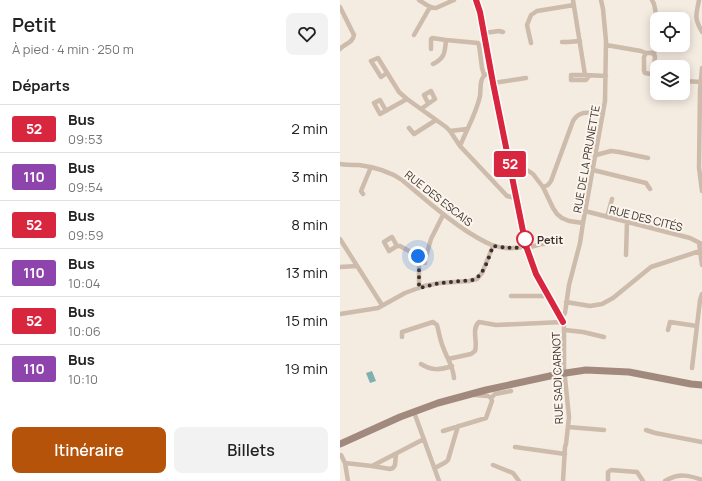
<!DOCTYPE html>
<html lang="fr">
<meta charset="utf-8">
<style>
:root{--surface:#fff;--page:#f2f2f2;--text:#222;--muted:#767676;--line:#e0e0e0;--accent:#b45309}
body{margin:0;font-family:Manrope,sans-serif;background:var(--page);color:var(--text);height:100vh;display:flex;flex-direction:column;font-size:15px;white-space:nowrap}
*{box-sizing:border-box;margin:0}
p{font-size:13px;color:var(--muted)}
.icon{flex:none;width:22px;height:22px;fill:none;stroke:currentColor;stroke-width:2;stroke-linecap:round;stroke-linejoin:round}
.map{position:relative;flex:1;overflow:hidden}
.sheet{display:flex;flex-direction:column;background:var(--surface);width:340px}
.sheet>*{flex:none}
.badge{padding:0 8px;border-radius:3px;font-size:14px;line-height:26px}
.buttons{position:absolute;left:310px;top:12px;display:grid;gap:8px}
.buttons a{display:grid;place-items:center;width:40px;height:40px;border-radius:8px;background:var(--surface);box-shadow:0 2px 10px #0003;font-size:20px}
.you{position:absolute;width:20px;height:20px;margin:-10px;border:3px solid #fff;border-radius:50%;background:#1a73e8;box-shadow:0 0 0 6px #1a73e833}
.map>.badge{position:absolute;translate:-50% -50%;box-shadow:0 0 0 2px #fff}
h2{padding:0 12px;font-size:15px;line-height:36px}
.round{display:grid;place-items:center;flex:none;width:42px;height:42px;border-radius:8px;background:var(--page)}
.overview{display:flex;align-items:center;justify-content:space-between;height:68px;padding:0 12px}
h1{font-size:19px;font-weight:600;line-height:30px}
.action{display:flex;gap:8px;margin-top:auto;padding:8px 12px}
.action a{flex:1;height:46px;border-radius:8px;background:var(--accent);color:#fff;font-size:16px;font-weight:600;line-height:46px;text-align:center}
.action a+a{background:var(--page);color:var(--text)}
ul{padding:0;list-style:none}
li{display:flex;align-items:center;gap:12px;height:48px;padding:0 12px;border-top:1px solid var(--line)}
li div{flex:1}
li b{display:block;font-size:15px}
li em{font-style:normal}
li .badge{min-width:44px;font-weight:700;text-align:center}
main{display:flex;flex:1;min-height:0}
.map>svg:first-child{display:block}
.water{fill:#7fb0b2}
.lines{fill:none;stroke-linecap:round;stroke-linejoin:round}
.street{stroke:#cdbbac;stroke-width:4.5}
.secondary{stroke:#a18a7d;stroke-width:7}
.line-casing{stroke:#fff;stroke-width:9}
.line{stroke:#d7263d;stroke-width:6}
.walk{stroke:#3b302b;stroke-width:4;stroke-dasharray:0 7.2}
.stop-dot{fill:#fff;stroke:#d7263d;stroke-width:2}
.labels{text-anchor:middle;dominant-baseline:central;stroke-width:4;stroke-linejoin:round;paint-order:stroke}
.street-label{font-size:11px;fill:#3b302b;stroke:#fbf5ee}
.stop-label{font-size:11px;font-weight:bold;fill:#3b302b;stroke:#fbf5ee;text-anchor:start}
</style>
<main>
<section class="sheet">
<div class="overview"><div><h1>Petit</h1><p>À pied · 4 min · 250 m</p></div><a class="round"><svg class="icon" aria-label="heart" viewBox="0 0 24 24"><path d="M12 20l-8-8c-3-5 5-10 8-4 3-6 11-1 8 4z"/></svg></a></div>
<h2>Départs</h2>
<ul>
<li><span class="badge" style="background:#d7263d;color:#fff">52</span><div><b>Bus</b><p>09:53</p></div><em>2 min</em></li>
<li><span class="badge" style="background:#8e44ad;color:#fff">110</span><div><b>Bus</b><p>09:54</p></div><em>3 min</em></li>
<li><span class="badge" style="background:#d7263d;color:#fff">52</span><div><b>Bus</b><p>09:59</p></div><em>8 min</em></li>
<li><span class="badge" style="background:#8e44ad;color:#fff">110</span><div><b>Bus</b><p>10:04</p></div><em>13 min</em></li>
<li><span class="badge" style="background:#d7263d;color:#fff">52</span><div><b>Bus</b><p>10:06</p></div><em>15 min</em></li>
<li><span class="badge" style="background:#8e44ad;color:#fff">110</span><div><b>Bus</b><p>10:10</p></div><em>19 min</em></li>
</ul>
<div class="action"><a>Itinéraire</a><a>Billets</a></div>
</section>
<div class="map">
<svg width="362" height="481" viewBox="0 0 362 481">
<rect width="100%" height="100%" fill="#f4ebe1"/>
<path class="water" d="M 32,371 L 36,381 L 30,383 L 26,373 Z"/>
<g class="lines">
<path class="street" d="M 79,0 C 84,3 89,8 96,8 L 114,0
M 136,0 L 140,12 L 153,83 L 186,246 L 196,274 L 221,318 L 224,326 L 224,368 L 229,417 L 226,444 L 225,447 L 223,481
M 233,0 L 245,75 L 266,76
M 312,0 L 314,4 L 317,19
M 359,0 C 356,16 354,17 362,32
M 0,7 L 14,35 C 13,43 4,44 0,49
M 144,33 L 159,31 L 163,32
M 74,35 L 90,7
M 222,42 L 228,42 L 240,41
M 191,43 L 187,25 L 191,15 L 197,11 L 234,5
M 266,45 L 301,51 L 306,53 L 312,53 L 315,56 L 315,57 L 313,73 L 311,74 L 305,73 L 304,71 L 304,57 L 306,53
M 91,49 L 91,39 L 92,38 L 106,40
M 314,54 L 316,45 L 317,39
M 93,64 C 105,58 105,52 106,40 L 138,43 L 139,45 L 142,68 L 144,75
M 362,68 L 360,90 L 359,168 L 362,191
M 47,73 L 41,77 L 31,61 L 38,58 L 59,92 L 67,99 L 106,127 L 110,131 L 120,146 L 167,196 L 171,197 L 176,198
M 245,75 L 231,75 L 231,80 L 246,80 L 249,76
M 343,81 L 361,82
M 153,83 L 186,78
M 81,109 L 95,99 L 91,91 L 84,95 L 88,103
M 46,111 L 40,100 L 34,103 L 40,114 L 67,99
M 69,128 L 74,134 L 96,120
M 110,131 L 127,129
M 120,146 C 127,129 136,114 140,96 C 141,89 139,77 147,74
M 256,155 L 271,151 L 279,152 L 308,158
M 169,162 L 187,170 L 193,174 L 203,187 L 213,208 L 217,214 L 222,218 L 229,221 L 243,223
M 0,164 C 6,165 13,165 19,165 C 35,167 49,171 62,180 C 84,198 104,217 128,232 C 136,237 144,242 152,245 C 163,249 176,249 186,246
M 253,170 L 306,183 L 310,189
M 203,187 L 208,185 L 211,181 L 233,121 C 240,109 251,113 263,114
M 23,194 L 21,191 L 31,167
M 245,211 L 350,238 L 362,244
M 267,217 L 272,199
M 0,239 L 42,305
M 359,243 L 362,265
M 57,246 L 49,251 L 44,242 L 52,237 L 57,246 L 60,246 L 78,256 L 79,258 L 79,288
M 187,248 L 201,244 L 205,244
M 286,255 L 287,222
M 85,263 L 85,260 L 91,239 L 103,215
M 0,267 L 17,266
M 171,296 L 208,296
M 226,302 L 250,306 L 262,304 L 273,298 L 311,267 L 360,251
M 0,314 L 38,308 L 65,293 L 84,286 L 100,283 L 129,281 L 137,279 L 142,273 L 153,246
M 221,318 L 225,313 L 229,285 L 240,243 L 243,223 L 265,101 L 266,41 L 263,9 L 261,0
M 225,330 L 243,332 L 264,337
M 328,330 L 330,322 L 357,326
M 62,337 L 62,332 L 93,322 L 97,325 C 99,332 100,340 103,347 C 107,359 113,365 114,378
M 108,359 L 131,354 L 135,351 C 138,342 131,329 139,322 L 156,325 L 223,322
M 81,364 C 92,371 100,370 112,366
M 352,368 L 360,300 L 362,294
M 135,395 L 148,396 L 151,398
M 74,412 L 99,481
M 228,427 L 264,430
M 306,430 L 315,433 L 362,442
M 103,431 L 146,418 L 152,401 L 151,398 L 155,394 L 171,391
M 175,447 L 225,454
M 1,455 L 5,463 L 8,481
M 5,463 L 32,466 L 84,439
M 153,465 L 173,473 L 179,481
M 32,466 L 50,469 L 53,468 L 55,465 L 56,454
M 95,468 L 106,462 L 108,460 L 118,426
M 268,481 L 268,472 L 271,470 L 297,472 L 303,481
M 325,481 C 338,473 349,475 362,480"/>
<path class="secondary" d="M 0,444 L 60,417 L 98,403 L 146,390 L 219,374 L 246,370 L 289,372 L 351,384 L 362,385"/>
</g>
<g class="lines">
<g class="line-casing">
<path id="line" d="M 136,0 L 140,12 L 153,83 L 186,246 L 196,274 L 223,322"/>
</g>
<use href="#line" class="line"/>
<path class="walk" d="M 78,256 L 79,258 L 79,288 L 100,283 L 133,280 C 144,276 149,256 153,246 C 165,248 175,249 186,246 L 185,239"/>
</g>
<circle class="stop-dot" cx="185" cy="239" r="8"/>
<g class="labels">
<g class="street-label">
<text transform="translate(246 159) rotate(-80)">RUE DE LA PRUNETTE</text>
<text transform="translate(99 198) rotate(38)">RUE DES ESCAIS</text>
<text transform="translate(306 218) rotate(14)">RUE DES CITÉS</text>
<text transform="translate(217 378) rotate(-92)">RUE SADI CARNOT</text>
</g>
<g class="stop-label">
<text x="197" y="239">Petit</text>
</g>
</g>
</svg>
<div class="buttons">
<a><svg class="icon" aria-label="locate" viewBox="0 0 24 24"><circle cx="12" cy="12" r="6"/><path d="M12 2v4M12 18v4M2 12h4M18 12h4"/></svg></a>
<a><svg class="icon" aria-label="layers" viewBox="0 0 24 24"><path d="M12 4l9 5-9 5-9-5zM3 14l9 5 9-5"/></svg></a>
</div>
<div class="you" style="left:78px;top:256px"></div>
<b class="badge" style="left:170px;top:164px;background:#d7263d;color:#fff">52</b>
</div>
</main>
